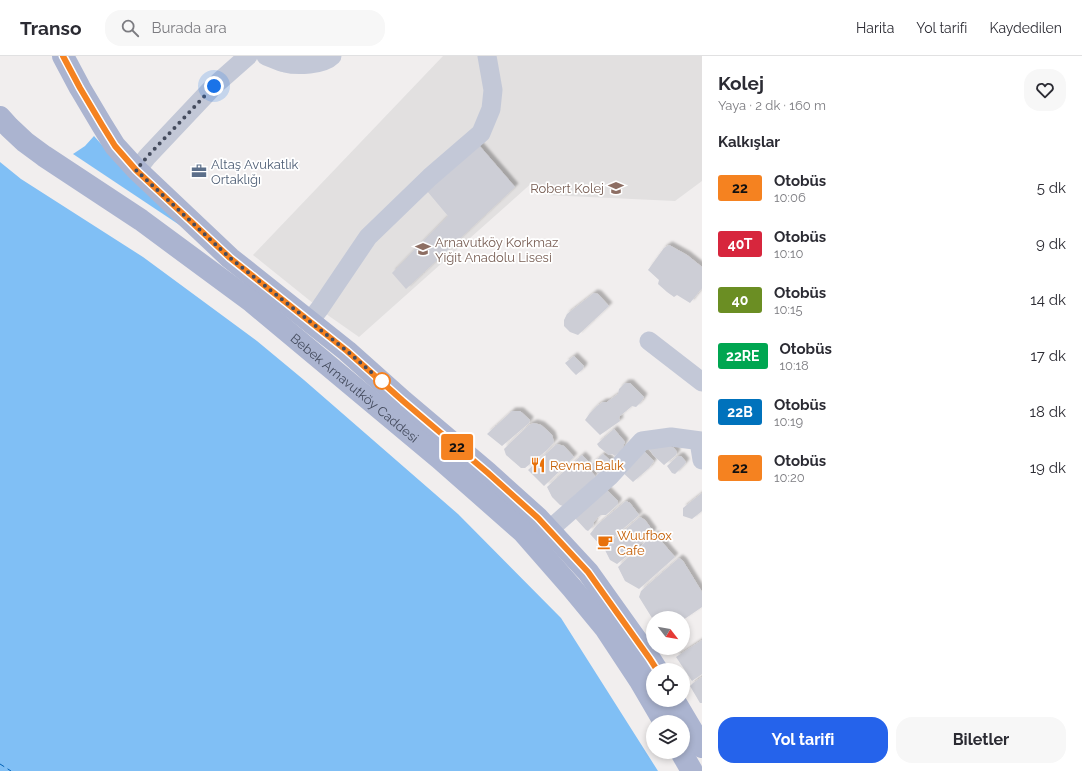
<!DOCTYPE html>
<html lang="tr">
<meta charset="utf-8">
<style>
:root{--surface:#fff;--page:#f7f7f7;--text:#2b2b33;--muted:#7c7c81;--line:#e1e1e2;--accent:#2563eb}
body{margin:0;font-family:Raleway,sans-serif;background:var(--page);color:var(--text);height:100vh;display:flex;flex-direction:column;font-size:15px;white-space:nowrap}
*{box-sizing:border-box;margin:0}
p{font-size:13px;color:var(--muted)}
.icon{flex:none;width:22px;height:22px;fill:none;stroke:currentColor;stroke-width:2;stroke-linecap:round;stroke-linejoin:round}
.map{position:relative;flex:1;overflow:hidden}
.drawer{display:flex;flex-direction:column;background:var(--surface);width:380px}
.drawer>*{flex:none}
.badge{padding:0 8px;border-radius:3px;font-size:14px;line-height:26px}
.needle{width:26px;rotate:121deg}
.buttons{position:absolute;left:646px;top:555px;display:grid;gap:8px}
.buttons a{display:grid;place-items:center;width:44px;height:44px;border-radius:50%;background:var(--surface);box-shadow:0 2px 6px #0003;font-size:20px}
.you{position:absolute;width:20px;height:20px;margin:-10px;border:3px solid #fff;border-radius:50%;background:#1a73e8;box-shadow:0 0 0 6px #1a73e833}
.map>.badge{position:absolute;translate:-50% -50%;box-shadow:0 0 0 2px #fff}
h2{padding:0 16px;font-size:15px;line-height:36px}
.round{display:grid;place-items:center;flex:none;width:42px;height:42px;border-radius:16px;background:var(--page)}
.overview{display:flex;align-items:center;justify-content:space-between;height:68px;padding:0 16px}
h1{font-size:19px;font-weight:700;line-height:30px}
.cta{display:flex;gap:8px;margin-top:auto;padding:8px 16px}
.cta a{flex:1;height:46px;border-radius:16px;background:var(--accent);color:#fff;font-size:16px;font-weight:700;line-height:46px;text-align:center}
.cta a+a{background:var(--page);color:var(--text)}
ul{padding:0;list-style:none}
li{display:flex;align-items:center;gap:12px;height:56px;padding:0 16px}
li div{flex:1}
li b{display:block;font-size:15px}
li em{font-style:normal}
li .badge{min-width:44px;font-weight:700;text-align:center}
header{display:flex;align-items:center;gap:24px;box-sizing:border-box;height:56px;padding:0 20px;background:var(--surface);border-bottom:1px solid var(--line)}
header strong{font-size:19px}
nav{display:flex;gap:22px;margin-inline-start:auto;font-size:14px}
.search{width:280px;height:36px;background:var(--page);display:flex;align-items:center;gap:10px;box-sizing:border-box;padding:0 14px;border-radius:16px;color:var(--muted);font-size:15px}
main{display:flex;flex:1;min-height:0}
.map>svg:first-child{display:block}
.education{fill:#e2e0e0}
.water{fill:#80bff5}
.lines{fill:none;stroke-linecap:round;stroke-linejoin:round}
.ferry{stroke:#0061b5;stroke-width:1;stroke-dasharray:5 4;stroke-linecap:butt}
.building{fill:#cdced6;filter:url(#shadow)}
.minor{stroke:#c3c8d7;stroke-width:19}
.major{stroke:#abb4d0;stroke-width:22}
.line-casing{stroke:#fff;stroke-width:9}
.line{stroke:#f58220;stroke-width:6}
.walk{stroke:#444b5d;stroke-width:4;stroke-dasharray:0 7.2}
.stop-dot{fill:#fff;stroke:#f58220;stroke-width:2}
.labels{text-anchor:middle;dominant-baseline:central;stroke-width:3.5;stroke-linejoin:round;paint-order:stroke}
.service-label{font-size:13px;fill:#4e5e75;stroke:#fff;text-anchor:start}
.education-label{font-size:13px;fill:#785e54;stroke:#fff;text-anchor:end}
.street-label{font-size:13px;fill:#444b5d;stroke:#fff}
.food-label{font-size:13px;fill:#c56008;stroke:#fff;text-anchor:start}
</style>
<header>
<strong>Transo</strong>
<div class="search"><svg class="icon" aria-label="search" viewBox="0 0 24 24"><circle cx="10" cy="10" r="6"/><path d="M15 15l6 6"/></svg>Burada ara</div>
<nav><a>Harita</a><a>Yol tarifi</a><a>Kaydedilen</a></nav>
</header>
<main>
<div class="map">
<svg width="702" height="715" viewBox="0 0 702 715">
<defs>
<filter id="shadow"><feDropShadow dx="3.5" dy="-3.5" stdDeviation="1" flood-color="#0004"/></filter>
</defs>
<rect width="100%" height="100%" fill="#f1eeee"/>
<path class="education" d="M 443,0 L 702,0 L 702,125 L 675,145 L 546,139 L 534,125 L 359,281 L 329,260 L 253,199 Z"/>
<path class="water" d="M 94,80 L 110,98 L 196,180 L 73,98 L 85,90 Z
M 0,106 L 21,123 L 143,201 L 257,285 L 304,324 L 458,458 L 561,562 L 658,715 L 0,715 Z"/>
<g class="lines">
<path class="ferry" d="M 0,708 L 11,715"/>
</g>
<path class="building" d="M 478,88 L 515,131 L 406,233 L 392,217 L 448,160 L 427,135 Z
M 669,189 L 687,199 L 702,211 L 702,232 L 690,247 L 677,239 L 674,241 L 667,236 L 658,228 L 659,224 L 648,214 L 664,192 Z
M 594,237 L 598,238 L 609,250 L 578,279 L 570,276 L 564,270 L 564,264 L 567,258 Z
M 574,300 L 584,310 L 583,313 L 576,319 L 571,314 L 565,307 Z
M 625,327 L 630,327 L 644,341 L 641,346 L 636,351 L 632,350 L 620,360 L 619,362 L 620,365 L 600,379 L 585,364 L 590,357 L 597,350 L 603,346 L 607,346 L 618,338 L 619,333 Z
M 512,355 L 520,355 L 530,364 L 529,367 L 502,390 L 487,378 Z
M 534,367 L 541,369 L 548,375 L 552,379 L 554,386 L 547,394 L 525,412 L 521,412 L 506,399 L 504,393 L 529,369 Z
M 614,373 L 625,386 L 621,395 L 615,400 L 612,398 L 609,399 L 599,391 L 597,388 Z
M 661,386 L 674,392 L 677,396 L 676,399 L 664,409 L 654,400 L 649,393 Z
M 557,388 L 564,390 L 574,401 L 544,430 L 528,414 Z
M 642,395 L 645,396 L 654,405 L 649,412 L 633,426 L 620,414 Z
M 603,398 L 611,405 L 610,408 L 598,418 L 590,410 Z
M 582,399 L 588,405 L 587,410 L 595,420 L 592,424 L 563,450 L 560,449 L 552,441 L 547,431 Z
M 678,400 L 681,400 L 686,406 L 684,409 L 675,418 L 672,417 L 667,410 Z
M 606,433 L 618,445 L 618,448 L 606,459 L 601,459 L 597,462 L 594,466 L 593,470 L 588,475 L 586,474 L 574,461 Z
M 702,437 L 702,455 L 692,463 L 683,460 L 683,452 Z
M 626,445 L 630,447 L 639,459 L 602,491 L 590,478 L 597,469 Z
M 640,461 L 645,464 L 653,475 L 652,478 L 639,489 L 639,493 L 636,495 L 633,495 L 617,508 L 610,504 L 604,492 Z
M 655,478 L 675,501 L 639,533 L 625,525 L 618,511 L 631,499 L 636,499 L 641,494 L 642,489 Z
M 679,502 L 683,505 L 702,536 L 702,551 L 683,564 L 683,562 L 652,562 L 639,541 L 641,535 Z
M 702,584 L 702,618 L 692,625 L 676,601 Z
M 702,621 L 702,647 L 700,647 L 690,630 L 693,627 Z"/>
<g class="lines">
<path class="minor" d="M 266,0 C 272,2 279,6 285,7 C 297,10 323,9 332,0
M 137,114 L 147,101 L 214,30 L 248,0
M 310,265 L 320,252 L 368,181 L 430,121 L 481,77 L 491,53 L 493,34 L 487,0
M 649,285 L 702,326
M 699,385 L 702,404
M 549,474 L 609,421 L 642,385 L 671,381 L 702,385"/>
<g class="major">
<path d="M 63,0 L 80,32 L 102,69 L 115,90 L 137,114 L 230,202 L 347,295 L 403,345 L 488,417 L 538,462 L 588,516 L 650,603 L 657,614"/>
<path id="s1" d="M 0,61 L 9,71 L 25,86 L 44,100 L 141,164 L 252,246 L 439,402 L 523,476 L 572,532 L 605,572 L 640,625 L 664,666"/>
<path d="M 674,644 L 702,691"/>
<path d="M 681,696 L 692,715"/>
</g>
</g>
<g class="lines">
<g class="line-casing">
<path id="line" d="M 63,0 L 80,32 L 102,69 L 115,90 L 136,114 L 230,202 L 347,295 L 403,345 L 488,417 L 538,462 L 588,516 L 650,603 L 657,614"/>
</g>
<use href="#line" class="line"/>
<path class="walk" d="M 214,30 L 147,101 L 136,114 L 230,202 L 347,295 L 385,328 L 382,325"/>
</g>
<defs>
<g id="office-bare" transform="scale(1.2)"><path d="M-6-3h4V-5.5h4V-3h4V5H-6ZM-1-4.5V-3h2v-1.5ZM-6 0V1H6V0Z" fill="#5c6f8a" stroke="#fff" stroke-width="2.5" paint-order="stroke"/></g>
<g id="school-bare" transform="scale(1.2)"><path d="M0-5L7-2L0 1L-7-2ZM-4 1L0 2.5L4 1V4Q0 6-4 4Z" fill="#8d6e63" stroke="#fff" stroke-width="2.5" paint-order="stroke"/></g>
<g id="restaurant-bare" transform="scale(1.2)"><path d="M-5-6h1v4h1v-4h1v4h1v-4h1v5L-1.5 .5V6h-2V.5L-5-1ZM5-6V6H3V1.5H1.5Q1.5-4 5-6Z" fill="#e8710a" stroke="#fff" stroke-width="2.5" paint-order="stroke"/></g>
<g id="cafe-bare" transform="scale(1.2)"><path d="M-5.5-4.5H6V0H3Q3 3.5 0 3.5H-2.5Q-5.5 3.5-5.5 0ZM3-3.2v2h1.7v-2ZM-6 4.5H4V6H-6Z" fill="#e8710a" stroke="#fff" stroke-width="2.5" paint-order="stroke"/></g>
</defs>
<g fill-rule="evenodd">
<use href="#office-bare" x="199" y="115"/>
<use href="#school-bare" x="616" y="132"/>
<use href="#school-bare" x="423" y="193"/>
<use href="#restaurant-bare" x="538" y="409"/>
<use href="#cafe-bare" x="605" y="486"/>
</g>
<circle class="stop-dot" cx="382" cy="325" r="8"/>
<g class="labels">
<g class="service-label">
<text x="211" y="108">Altaş Avukatlık<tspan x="211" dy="15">Ortaklığı</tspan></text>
</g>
<g class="education-label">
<text x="604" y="132">Robert Kolej</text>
<text x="435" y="186" text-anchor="start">Arnavutköy Korkmaz<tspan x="435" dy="15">Yiğit Anadolu Lisesi</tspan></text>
</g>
<g class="street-label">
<text stroke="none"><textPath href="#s1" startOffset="447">Bebek Arnavutköy Caddesi</textPath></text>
</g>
<g class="food-label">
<text x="550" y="409">Revma Balık</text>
<text x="617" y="479">Wuufbox<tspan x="617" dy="15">Cafe</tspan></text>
</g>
</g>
</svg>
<div class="buttons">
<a><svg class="needle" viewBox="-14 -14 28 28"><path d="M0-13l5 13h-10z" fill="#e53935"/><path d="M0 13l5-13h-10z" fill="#7c7c81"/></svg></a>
<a><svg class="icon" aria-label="locate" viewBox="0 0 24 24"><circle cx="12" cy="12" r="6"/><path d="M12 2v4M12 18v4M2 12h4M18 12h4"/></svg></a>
<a><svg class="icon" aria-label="layers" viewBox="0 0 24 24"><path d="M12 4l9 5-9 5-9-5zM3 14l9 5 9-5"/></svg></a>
</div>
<div class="you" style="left:214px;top:30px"></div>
<b class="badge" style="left:457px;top:391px;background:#f58220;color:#111">22</b>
</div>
<section class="drawer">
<div class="overview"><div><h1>Kolej</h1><p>Yaya · 2 dk · 160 m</p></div><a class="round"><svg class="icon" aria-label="heart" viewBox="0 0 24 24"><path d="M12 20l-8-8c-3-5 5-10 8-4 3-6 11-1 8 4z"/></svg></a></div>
<h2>Kalkışlar</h2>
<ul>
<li><span class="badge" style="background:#f58220;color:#111">22</span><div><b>Otobüs</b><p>10:06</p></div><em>5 dk</em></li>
<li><span class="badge" style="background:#d7263d;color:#fff">40T</span><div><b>Otobüs</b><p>10:10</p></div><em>9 dk</em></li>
<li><span class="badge" style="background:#6b8e23;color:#fff">40</span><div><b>Otobüs</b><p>10:15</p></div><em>14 dk</em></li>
<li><span class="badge" style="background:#00a651;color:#fff">22RE</span><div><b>Otobüs</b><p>10:18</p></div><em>17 dk</em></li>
<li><span class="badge" style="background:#0072bc;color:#fff">22B</span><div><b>Otobüs</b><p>10:19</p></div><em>18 dk</em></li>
<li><span class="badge" style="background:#f58220;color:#111">22</span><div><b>Otobüs</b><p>10:20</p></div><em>19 dk</em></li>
</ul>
<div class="cta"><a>Yol tarifi</a><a>Biletler</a></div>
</section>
</main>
